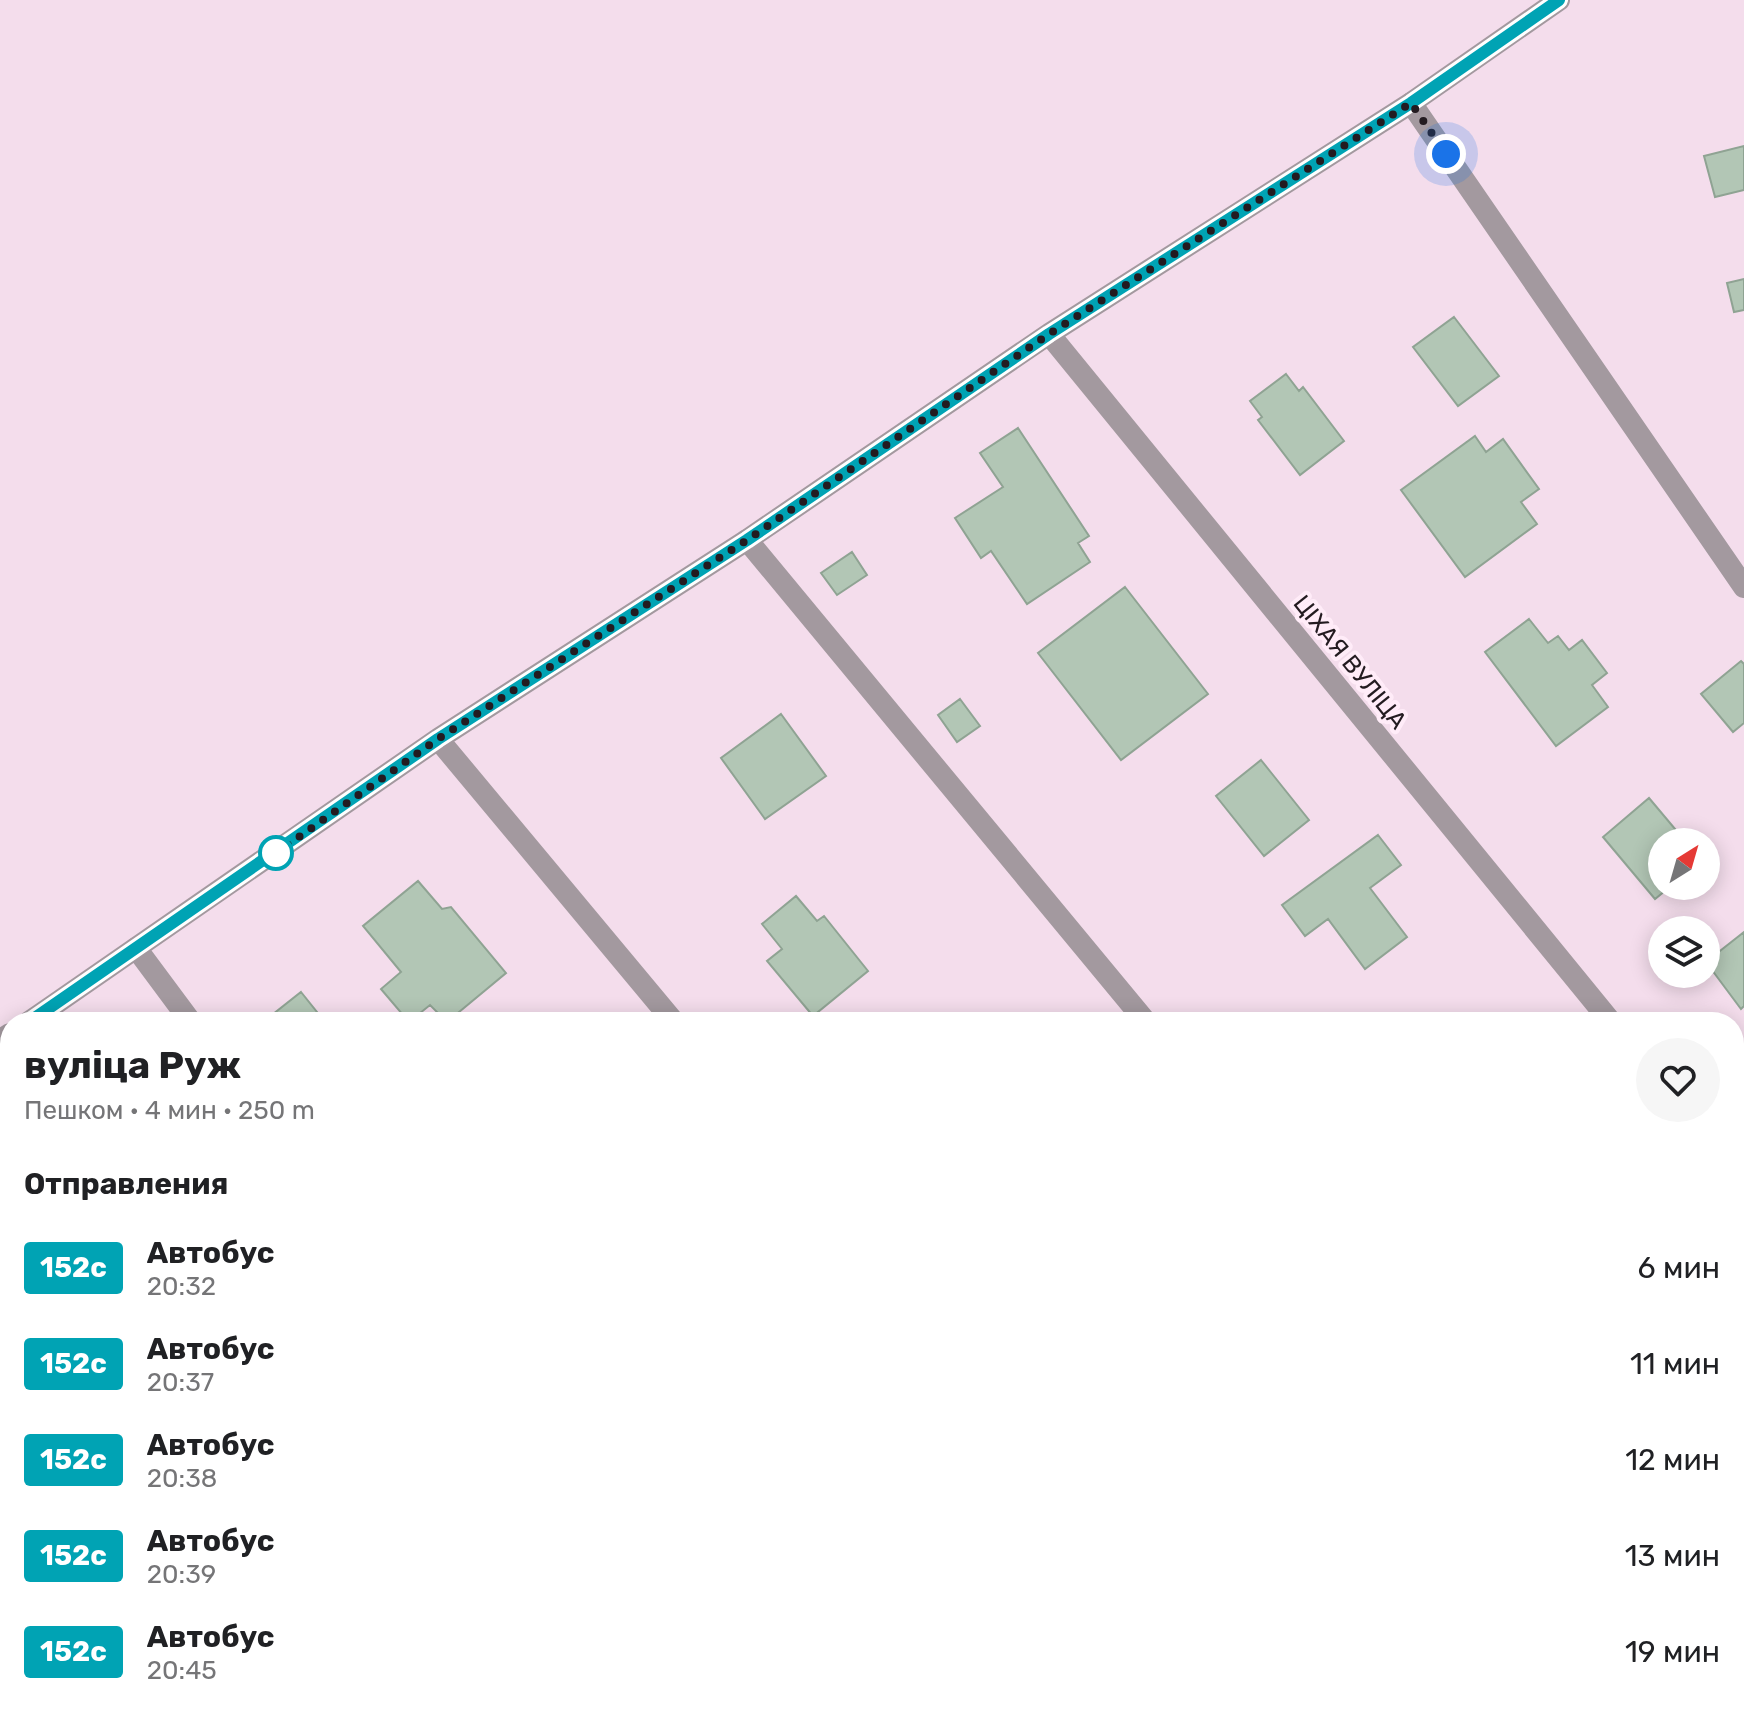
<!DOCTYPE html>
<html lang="ru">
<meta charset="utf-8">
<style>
:root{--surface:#fff;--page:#f6f6f6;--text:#202124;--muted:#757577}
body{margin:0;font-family:Rubik,sans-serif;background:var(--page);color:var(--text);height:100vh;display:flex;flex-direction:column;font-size:30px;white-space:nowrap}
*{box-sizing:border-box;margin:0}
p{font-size:26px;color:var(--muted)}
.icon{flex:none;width:44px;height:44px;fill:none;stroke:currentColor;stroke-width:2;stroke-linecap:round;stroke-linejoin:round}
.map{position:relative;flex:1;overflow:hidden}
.drawer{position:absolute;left:0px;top:1012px;width:1744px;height:706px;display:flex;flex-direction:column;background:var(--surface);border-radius:32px 32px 0 0;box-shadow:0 4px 20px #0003}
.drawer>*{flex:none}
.badge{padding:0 16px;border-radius:6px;font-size:28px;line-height:52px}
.needle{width:52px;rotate:37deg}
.buttons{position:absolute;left:1648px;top:828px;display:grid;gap:16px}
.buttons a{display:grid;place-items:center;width:72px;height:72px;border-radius:50%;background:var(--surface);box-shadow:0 4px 20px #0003;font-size:40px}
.you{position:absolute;width:40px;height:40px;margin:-20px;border:6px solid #fff;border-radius:50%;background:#1a73e8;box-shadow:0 0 0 12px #1a73e833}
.map>.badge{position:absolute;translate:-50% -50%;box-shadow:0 0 0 4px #fff}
h2{padding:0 24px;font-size:30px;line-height:72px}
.round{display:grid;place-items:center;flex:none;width:84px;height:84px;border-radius:42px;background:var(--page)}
.head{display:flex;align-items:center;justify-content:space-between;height:136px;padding:0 24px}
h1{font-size:38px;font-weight:700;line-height:60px}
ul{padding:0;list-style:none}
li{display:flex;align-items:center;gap:24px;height:96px;padding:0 24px}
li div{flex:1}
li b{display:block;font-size:30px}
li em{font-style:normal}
li .badge{min-width:88px;font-weight:700;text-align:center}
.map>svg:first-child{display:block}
.building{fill:#b2c6b5;stroke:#8fa393;stroke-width:2}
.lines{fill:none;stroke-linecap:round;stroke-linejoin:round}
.service{stroke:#a3999f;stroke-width:22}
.minor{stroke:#a3999f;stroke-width:22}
.line-casing{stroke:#fff;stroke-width:18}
.line{stroke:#00a3b4;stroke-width:12}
.walk{stroke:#231b20;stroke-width:8;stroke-dasharray:0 14.4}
.stop-dot{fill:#fff;stroke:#00a3b4;stroke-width:4}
.labels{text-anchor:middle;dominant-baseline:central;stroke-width:8;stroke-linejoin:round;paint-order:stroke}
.street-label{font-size:24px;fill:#231b20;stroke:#ffecf8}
</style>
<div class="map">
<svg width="1744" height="1717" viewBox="0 0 1744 1717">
<rect width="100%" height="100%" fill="#f4ddec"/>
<path class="building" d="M 1744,146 L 1744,190 L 1715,197 L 1704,156 Z
M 1744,279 L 1744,310 L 1734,312 L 1727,283 Z
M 1454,317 L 1499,376 L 1458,406 L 1413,347 Z
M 1286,374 L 1299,391 L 1303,387 L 1344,441 L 1300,475 L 1258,420 L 1262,417 L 1250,401 Z
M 1018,428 L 1089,536 L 1078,543 L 1090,562 L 1027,604 L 991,551 L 981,558 L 955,518 L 1003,487 L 980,453 Z
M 1475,436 L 1486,452 L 1503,439 L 1539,489 L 1521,502 L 1537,524 L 1465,577 L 1401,490 Z
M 852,552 L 867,575 L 837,595 L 821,573 Z
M 1125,587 L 1208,694 L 1121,760 L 1038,653 Z
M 1529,619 L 1548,643 L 1558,636 L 1569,650 L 1582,640 L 1607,673 L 1592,685 L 1608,707 L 1556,746 L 1485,652 Z
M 1741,661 L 1744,664 L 1744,723 L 1733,732 L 1701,694 Z
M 960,699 L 980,726 L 957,742 L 938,715 Z
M 781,714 L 826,776 L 765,819 L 721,758 Z
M 1261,760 L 1309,820 L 1264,856 L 1216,796 Z
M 1649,798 L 1686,842 L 1662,842 L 1662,886 L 1671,886 L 1655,899 L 1603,837 Z
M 1378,835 L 1401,865 L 1370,888 L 1407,937 L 1365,969 L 1328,919 L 1305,936 L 1282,905 Z
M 418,881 L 442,909 L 451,907 L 506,973 L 447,1022 L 430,1005 L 409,1022 L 381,989 L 401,972 L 363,926 Z
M 796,896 L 817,921 L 824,916 L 868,971 L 813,1016 L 767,961 L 782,949 L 762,924 Z
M 1744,932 L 1744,1006 L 1741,1009 L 1706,962 Z
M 301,992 L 325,1022 L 263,1022 Z
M 1734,1340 L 1744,1352 L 1744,1382 L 1734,1390 Z
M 6,1571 L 10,1576 L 10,1596 L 0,1605 L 0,1576 Z
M 17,1708 L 111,1708 L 120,1717 L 9,1717 Z
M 436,1708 L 458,1708 L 447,1717 L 444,1717 Z
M 850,1708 L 875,1708 L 881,1717 L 838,1717 Z"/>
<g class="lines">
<path class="service" d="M 1411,103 L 1744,587
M 747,540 L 1146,1022
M 136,948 L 191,1022
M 0,1476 L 10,1468
M 1734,1584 L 1744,1574
M 758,1708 L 766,1717
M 1601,1717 L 1609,1708"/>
<path class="minor" d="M 1049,334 L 1611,1022
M 438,739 L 674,1022
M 29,1022 L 438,739 L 747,540 L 1049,334 L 1411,103 L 1559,0
M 0,1040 L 10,1034
M 1734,1172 L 1744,1184
M 0,1356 L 10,1368
M 1244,1708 L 1251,1717
M 287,1717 L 298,1708"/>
</g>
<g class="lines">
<g class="line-casing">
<path id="line" d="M 29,1022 L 438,739 L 747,540 L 1049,334 L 1411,103 L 1559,0"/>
</g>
<use href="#line" class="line"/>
<path class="walk" d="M 276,853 L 438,739 L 747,540 L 1049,334 L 1411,103 L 1446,154"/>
</g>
<circle class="stop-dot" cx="276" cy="853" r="16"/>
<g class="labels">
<g class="street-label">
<text transform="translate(1350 662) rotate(51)">ЦІХАЯ ВУЛІЦА</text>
</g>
</g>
</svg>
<div class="buttons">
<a><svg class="needle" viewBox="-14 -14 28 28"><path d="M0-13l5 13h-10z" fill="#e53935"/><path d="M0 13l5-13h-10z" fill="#757577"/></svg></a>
<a><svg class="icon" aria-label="layers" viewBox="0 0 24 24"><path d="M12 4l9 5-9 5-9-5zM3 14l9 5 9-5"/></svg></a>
</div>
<div class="you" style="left:1446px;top:154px"></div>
<section class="drawer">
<div class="head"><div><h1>вуліца Руж</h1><p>Пешком · 4 мин · 250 m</p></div><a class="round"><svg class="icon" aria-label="heart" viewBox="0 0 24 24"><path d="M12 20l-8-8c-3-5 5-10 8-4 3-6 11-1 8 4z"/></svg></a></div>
<h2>Отправления</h2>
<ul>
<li><span class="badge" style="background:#00a3b4;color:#fff">152с</span><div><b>Автобус</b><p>20:32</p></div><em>6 мин</em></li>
<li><span class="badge" style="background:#00a3b4;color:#fff">152с</span><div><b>Автобус</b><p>20:37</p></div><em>11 мин</em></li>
<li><span class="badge" style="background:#00a3b4;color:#fff">152с</span><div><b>Автобус</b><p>20:38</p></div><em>12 мин</em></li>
<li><span class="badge" style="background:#00a3b4;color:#fff">152с</span><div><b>Автобус</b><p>20:39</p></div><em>13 мин</em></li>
<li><span class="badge" style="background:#00a3b4;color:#fff">152с</span><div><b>Автобус</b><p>20:45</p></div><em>19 мин</em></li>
</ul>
</section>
</div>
